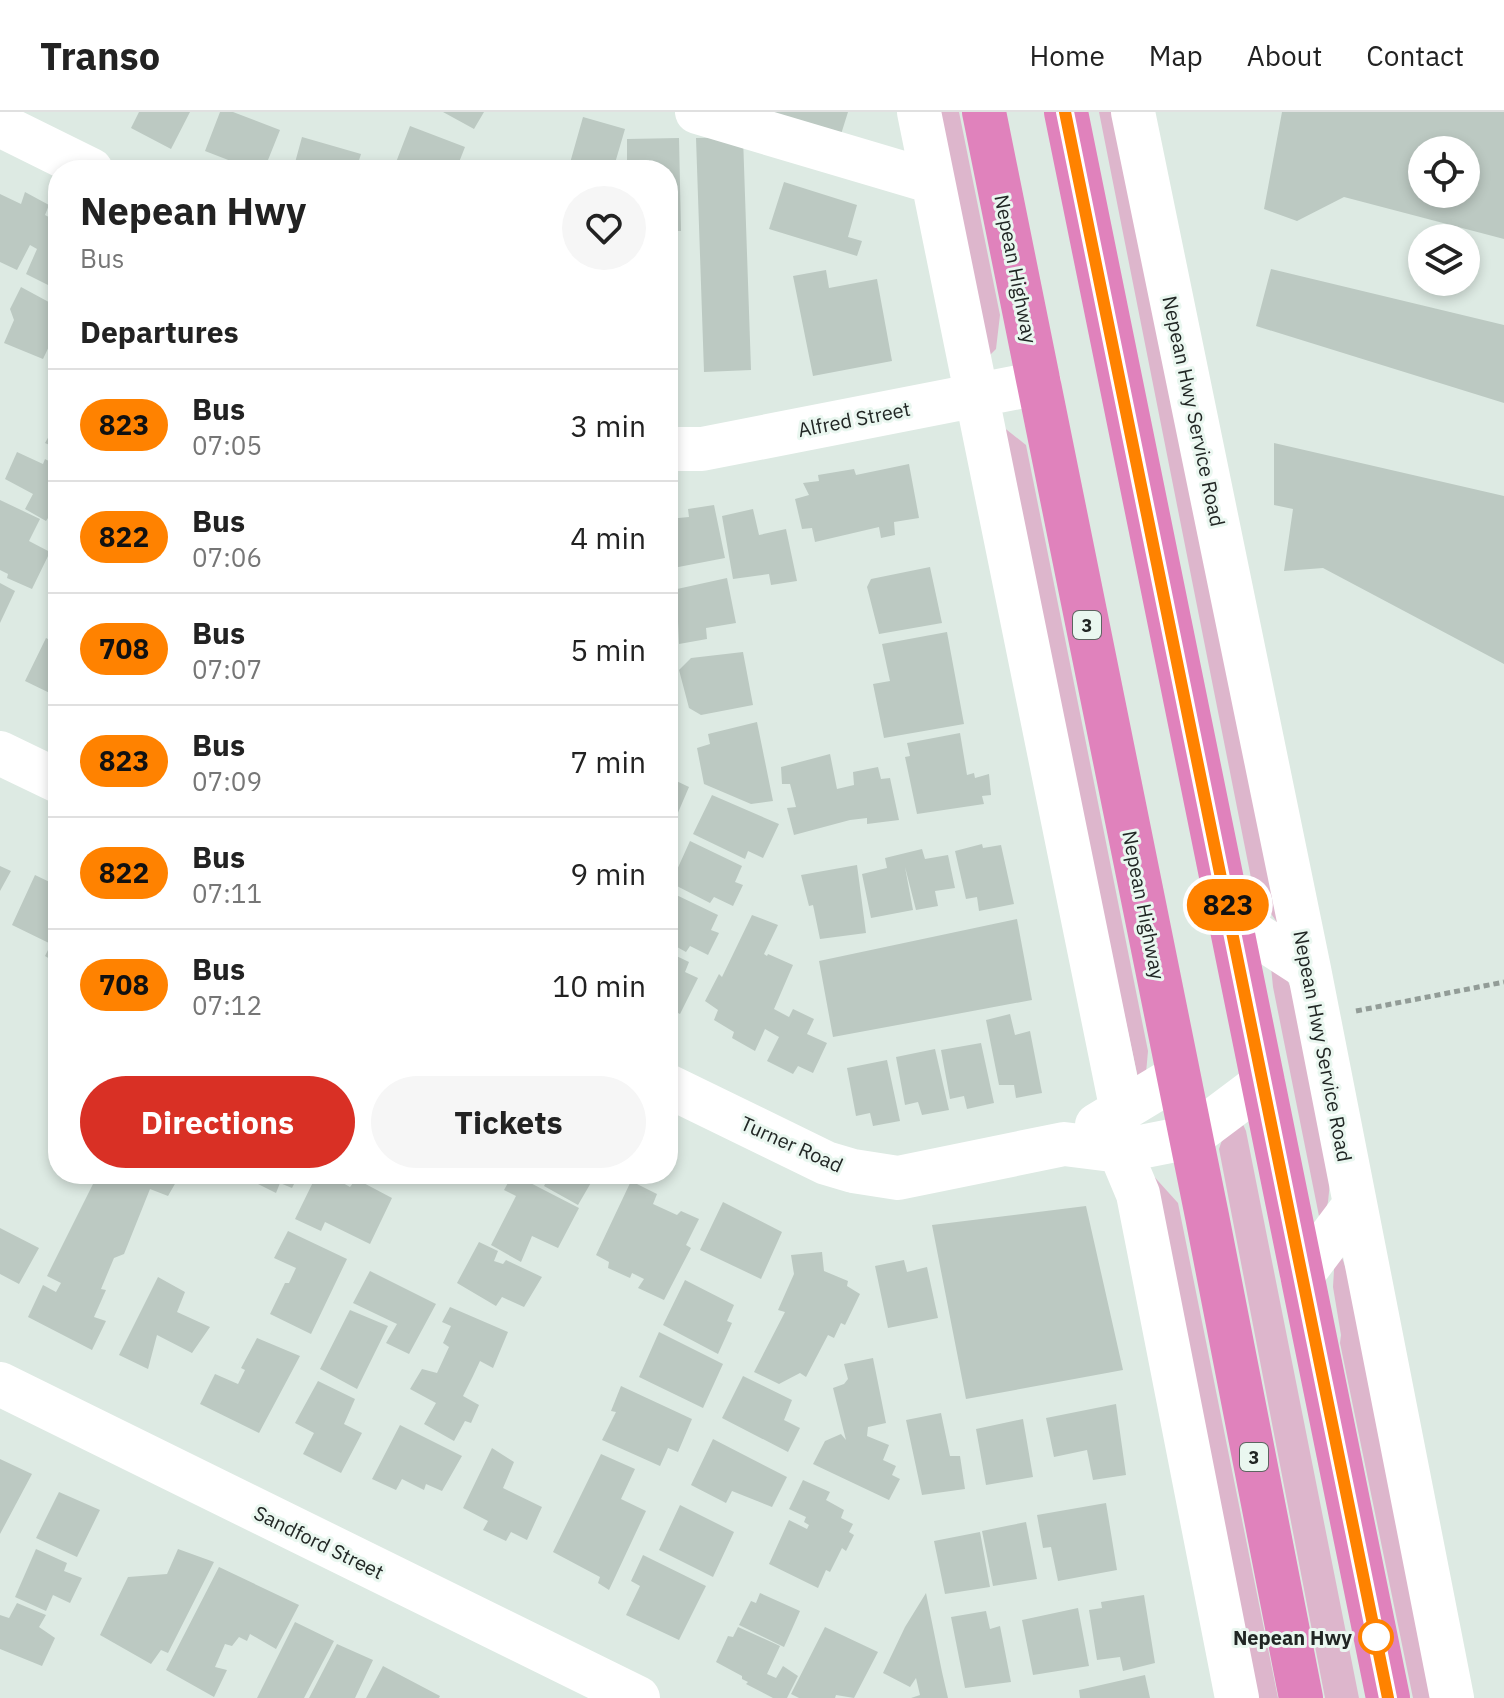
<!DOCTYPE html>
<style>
:root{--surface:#fff;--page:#f6f6f6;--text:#222;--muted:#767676;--line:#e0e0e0;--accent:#d93025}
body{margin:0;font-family:"IBM Plex Sans",sans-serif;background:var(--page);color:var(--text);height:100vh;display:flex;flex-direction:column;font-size:30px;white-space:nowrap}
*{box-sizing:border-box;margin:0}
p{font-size:26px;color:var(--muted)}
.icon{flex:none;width:44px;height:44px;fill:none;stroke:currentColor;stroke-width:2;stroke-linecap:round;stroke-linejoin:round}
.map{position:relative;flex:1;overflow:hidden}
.sheet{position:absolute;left:48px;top:48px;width:630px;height:1024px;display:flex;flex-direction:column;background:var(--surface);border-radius:32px;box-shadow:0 4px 12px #0003}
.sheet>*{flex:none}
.badge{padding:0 16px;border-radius:26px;font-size:28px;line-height:52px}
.fabs{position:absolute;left:1408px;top:24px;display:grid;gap:16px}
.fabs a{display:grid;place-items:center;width:72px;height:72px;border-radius:50%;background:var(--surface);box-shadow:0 4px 12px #0003;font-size:40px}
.map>.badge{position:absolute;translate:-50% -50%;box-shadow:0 0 0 4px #fff}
h2{padding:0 32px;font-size:30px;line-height:72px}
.round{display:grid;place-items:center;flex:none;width:84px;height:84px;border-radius:42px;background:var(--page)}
.headline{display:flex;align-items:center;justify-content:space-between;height:136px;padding:0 32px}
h1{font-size:38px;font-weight:700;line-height:60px}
.action{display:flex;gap:16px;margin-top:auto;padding:16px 32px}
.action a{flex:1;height:92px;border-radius:48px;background:var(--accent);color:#fff;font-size:32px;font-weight:700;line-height:92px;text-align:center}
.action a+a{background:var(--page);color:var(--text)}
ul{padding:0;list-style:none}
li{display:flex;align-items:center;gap:24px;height:112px;padding:0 32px;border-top:2px solid var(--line)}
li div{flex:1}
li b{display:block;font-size:30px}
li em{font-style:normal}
li .badge{min-width:88px;font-weight:700;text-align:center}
header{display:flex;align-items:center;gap:48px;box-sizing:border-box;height:112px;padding:0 40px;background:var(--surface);border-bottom:2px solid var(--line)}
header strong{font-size:38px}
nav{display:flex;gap:44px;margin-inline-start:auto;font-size:28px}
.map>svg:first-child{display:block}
.green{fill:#ddb6cc}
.building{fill:#bcc9c2;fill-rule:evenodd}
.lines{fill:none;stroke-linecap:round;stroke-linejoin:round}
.path{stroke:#929c97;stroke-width:5;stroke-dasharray:6 4;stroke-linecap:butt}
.minor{stroke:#fff;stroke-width:44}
.highway{stroke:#e082bc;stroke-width:44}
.line-casing{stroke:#fff;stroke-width:18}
.line{stroke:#ff8200;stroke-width:12}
.stop-dot{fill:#fff;stroke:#ff8200;stroke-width:4}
.labels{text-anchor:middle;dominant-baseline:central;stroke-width:6;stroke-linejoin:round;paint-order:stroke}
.shield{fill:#eaf7f0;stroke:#5d6561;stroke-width:2}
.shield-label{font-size:18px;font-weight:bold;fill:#212624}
.street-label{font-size:20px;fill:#212624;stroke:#eaf7f0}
.stop-label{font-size:20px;font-weight:bold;fill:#212624;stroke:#eaf7f0;text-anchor:end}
</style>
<header>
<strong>Transo</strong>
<nav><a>Home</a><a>Map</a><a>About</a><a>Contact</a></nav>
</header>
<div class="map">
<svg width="1504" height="1586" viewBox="0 0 1504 1586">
<rect width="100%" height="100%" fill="#ddeae3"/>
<path class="green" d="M 936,0 L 959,0 L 1000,203 L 996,237 L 988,245 Z
M 1099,0 L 1116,0 L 1293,833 L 1253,776 Z
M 1002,314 L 1026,333 L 1148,939 L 1146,961 L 1140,975 L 999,324 Z
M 1271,855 L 1283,859 L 1292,878 L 1330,1070 L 1328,1090 L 1321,1114 L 1273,875 Z
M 1241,1008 L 1246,1019 L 1359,1586 L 1325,1586 L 1219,1037 L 1225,1019 Z
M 1149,1059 L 1178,1091 L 1278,1586 L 1253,1586 Z
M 1340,1140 L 1350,1168 L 1433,1586 L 1413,1586 L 1340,1231 L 1341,1223 L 1333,1175 L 1335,1141 Z"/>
<path class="building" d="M 139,0 L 190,0 L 171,37 L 131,16 Z
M 220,0 L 233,0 L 280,18 L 264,58 L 254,58 L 205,39 Z
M 443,0 L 484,0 L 474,17 Z
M 760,0 L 848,0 L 837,35 Z
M 1282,0 L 1504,0 L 1504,127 L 1344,85 L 1297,109 L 1264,97 ZM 1422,38 L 1466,38 L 1466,82 L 1422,82 Z
M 583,5 L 625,17 L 613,58 L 568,58 Z
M 410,14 L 465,35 L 456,58 L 393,58 Z
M 302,25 L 361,42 L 356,58 L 293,58 Z
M 743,25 L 751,258 L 704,260 L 696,26 Z
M 679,26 L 681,119 L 668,119 L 668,58 L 649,58 L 649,48 L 627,49 L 627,27 Z
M 784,70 L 857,93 L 848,125 L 862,129 L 857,144 L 769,117 Z
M 25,80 L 49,93 L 45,103 L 58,110 L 58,178 L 26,162 L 37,137 L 30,133 L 17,158 L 0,150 L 0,82 L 21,92 Z
M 1271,157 L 1504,213 L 1504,291 L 1256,214 Z
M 826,158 L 829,176 L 877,167 L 892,249 L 813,264 L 793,164 Z
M 21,175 L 58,195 L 58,227 L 53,226 L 43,247 L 4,231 L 14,208 L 10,197 Z
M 58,308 L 58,337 L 45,331 Z
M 1274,331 L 1504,384 L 1504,552 L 1323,456 L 1284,459 L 1293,397 L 1274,393 Z
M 17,340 L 43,352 L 45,347 L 58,354 L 58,403 L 52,400 L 46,409 L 25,397 L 33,382 L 5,367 Z
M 909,352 L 919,406 L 894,410 L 895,423 L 881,426 L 879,415 L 815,430 L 812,416 L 802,417 L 795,387 L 809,383 L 803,371 L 819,369 L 818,363 L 854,357 L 856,363 Z
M 0,388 L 40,407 L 29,429 L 50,440 L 32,477 L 7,466 L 8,462 L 0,458 Z
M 714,393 L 725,446 L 668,457 L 668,422 L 670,421 L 668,407 L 689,405 L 688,397 Z
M 753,397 L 759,423 L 786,417 L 797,469 L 771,473 L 769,462 L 733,467 L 722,404 Z
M 930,455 L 942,511 L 879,522 L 867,475 L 871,467 Z
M 727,466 L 736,511 L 706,516 L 707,527 L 679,532 L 678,510 L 672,512 L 668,499 L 668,479 Z
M 0,471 L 15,479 L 0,511 Z
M 947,520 L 964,612 L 884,626 L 873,572 L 890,569 L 882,532 Z
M 46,526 L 58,532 L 58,585 L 25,569 Z
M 743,540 L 753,593 L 701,603 L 689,596 L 679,558 L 691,546 Z
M 757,610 L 773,689 L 751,692 L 704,672 L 697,636 L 710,632 L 708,622 Z
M 960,621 L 967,663 L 974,661 L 975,666 L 989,662 L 991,683 L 982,684 L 984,692 L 917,702 L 905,645 L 910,644 L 907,631 Z
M 830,642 L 837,677 L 854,673 L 853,660 L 878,655 L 881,667 L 890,666 L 899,708 L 867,712 L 867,706 L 850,708 L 794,723 L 787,696 L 796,695 L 790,672 L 782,672 L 781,655 Z
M 668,665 L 689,675 L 677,703 L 668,699 Z
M 712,683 L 779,712 L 763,746 L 748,739 L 745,747 L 693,722 Z
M 690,729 L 742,754 L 735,770 L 743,773 L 733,794 L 714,785 L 710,791 L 671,771 Z
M 982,732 L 983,736 L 1001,733 L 1014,792 L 979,799 L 977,785 L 966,787 L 955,739 Z
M 922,737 L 925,747 L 948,743 L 955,776 L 935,779 L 938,794 L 916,798 L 905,755 L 913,798 L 871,806 L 862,762 L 887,756 L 885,746 Z
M 857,753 L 866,821 L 820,827 L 813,793 L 809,794 L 801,763 Z
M 0,754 L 11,759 L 0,779 Z
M 35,763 L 58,774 L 58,852 L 45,844 L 51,832 L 12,813 Z
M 668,779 L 718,803 L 711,818 L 719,821 L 708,843 L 690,834 L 686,840 L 668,830 Z
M 752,803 L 778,813 L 764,842 L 767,844 L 768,842 L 793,853 L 774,897 L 789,905 L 793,897 L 814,907 L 807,922 L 827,931 L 813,961 L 798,954 L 793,962 L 767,949 L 779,925 L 765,917 L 755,939 L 732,926 L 734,920 L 714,908 L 718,898 L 705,889 L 719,862 L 722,865 Z
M 1017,807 L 1032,888 L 833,925 L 819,849 Z
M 668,840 L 689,850 L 685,860 L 698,866 L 680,902 L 668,896 Z
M 1010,902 L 1015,923 L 1030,919 L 1042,981 L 1016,986 L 1014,973 L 999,973 L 986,908 Z
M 981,931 L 994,991 L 967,997 L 964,984 L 950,987 L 941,938 Z
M 935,937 L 949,998 L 922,1003 L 918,990 L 905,993 L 896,945 Z
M 55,938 L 58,940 L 58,963 L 48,958 Z
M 887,948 L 900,1009 L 873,1014 L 870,1001 L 856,1004 L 847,956 Z
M 98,1062 L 180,1063 L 168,1084 L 150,1077 L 124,1142 L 114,1146 L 101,1177 L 106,1178 L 94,1205 L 106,1209 L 92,1238 L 28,1205 L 43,1173 L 56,1180 L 61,1171 L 47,1164 Z
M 238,1062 L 299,1062 L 292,1076 L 280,1071 L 276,1081 Z
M 317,1062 L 327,1062 L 350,1075 L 356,1067 L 392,1086 L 370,1132 L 325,1110 L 321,1119 L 295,1107 Z
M 513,1062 L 579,1096 L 558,1136 L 532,1124 L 521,1150 L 491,1133 L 516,1084 L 504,1078 Z
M 550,1062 L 596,1062 L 578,1093 L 544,1074 Z
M 631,1069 L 657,1082 L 653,1092 L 677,1103 L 681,1099 L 699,1107 L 686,1133 L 691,1136 L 664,1188 L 638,1176 L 644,1167 L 632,1161 L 630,1166 L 608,1156 L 609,1150 L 596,1143 Z
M 723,1090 L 782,1120 L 761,1167 L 700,1138 Z
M 1086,1094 L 1123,1258 L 966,1287 L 932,1113 Z
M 0,1116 L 39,1136 L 19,1172 L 0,1162 Z
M 288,1119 L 347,1147 L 311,1222 L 270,1202 L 285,1171 L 289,1171 L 296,1156 L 274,1146 Z
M 479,1130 L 498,1139 L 494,1149 L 503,1152 L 506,1148 L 542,1165 L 524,1195 L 502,1185 L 496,1194 L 457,1171 Z
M 822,1140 L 824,1159 L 848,1169 L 847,1174 L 860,1182 L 845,1213 L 841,1211 L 834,1226 L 828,1223 L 806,1265 L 800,1261 L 779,1272 L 754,1260 L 785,1200 L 778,1198 L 794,1162 L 791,1143 Z
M 904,1148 L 907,1160 L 927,1155 L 938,1206 L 888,1216 L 875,1154 Z
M 370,1159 L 436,1192 L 409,1242 L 386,1231 L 397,1212 L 353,1191 Z
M 158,1165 L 185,1180 L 177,1200 L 210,1215 L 192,1241 L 157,1223 L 148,1257 L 119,1243 Z
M 685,1168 L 734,1193 L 727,1209 L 732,1211 L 718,1242 L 663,1213 Z
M 450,1195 L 508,1220 L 493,1256 L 480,1249 L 473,1264 L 463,1284 L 479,1293 L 471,1311 L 465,1309 L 454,1329 L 424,1312 L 436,1291 L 410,1277 L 422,1257 L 437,1261 L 449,1235 L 443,1231 L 451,1214 L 442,1210 Z
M 350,1198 L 388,1214 L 357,1277 L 320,1257 Z
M 659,1220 L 723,1252 L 703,1296 L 639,1265 Z
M 257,1226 L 300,1244 L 259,1321 L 200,1292 L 215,1262 L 238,1272 L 245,1258 L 241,1256 Z
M 873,1246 L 886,1311 L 868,1315 L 867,1324 L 889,1333 L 883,1348 L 896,1354 L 892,1363 L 900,1367 L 889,1388 L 813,1352 L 825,1329 L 841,1322 L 846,1328 L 833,1276 L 844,1272 L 848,1267 L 844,1252 Z
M 743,1264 L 792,1288 L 784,1308 L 800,1316 L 788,1340 L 722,1306 Z
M 318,1269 L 355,1287 L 344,1312 L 362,1321 L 341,1361 L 303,1342 L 314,1321 L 295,1311 Z
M 621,1274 L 692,1307 L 678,1340 L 668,1336 L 660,1354 L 602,1328 L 616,1300 L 611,1299 Z
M 1116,1292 L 1126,1363 L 1093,1368 L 1087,1338 L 1054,1345 L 1046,1306 Z
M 941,1301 L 950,1344 L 960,1344 L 965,1377 L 922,1383 L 906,1308 Z
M 1023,1307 L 1033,1365 L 986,1373 L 976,1317 Z
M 400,1313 L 462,1344 L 442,1379 L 426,1372 L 424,1378 L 402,1367 L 396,1378 L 372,1367 Z
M 713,1327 L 787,1365 L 772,1395 L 732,1379 L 726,1391 L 691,1373 Z
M 492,1336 L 514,1350 L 503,1376 L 542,1395 L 527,1428 L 511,1420 L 506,1429 L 483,1418 L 488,1409 L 463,1396 Z
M 601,1342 L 635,1357 L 621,1387 L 646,1399 L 609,1478 L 598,1471 L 600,1465 L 553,1440 Z
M 0,1347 L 32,1362 L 0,1422 Z
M 803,1368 L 830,1380 L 826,1388 L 844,1398 L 841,1406 L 853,1412 L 849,1420 L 854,1423 L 846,1439 L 842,1436 L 830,1460 L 826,1458 L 818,1476 L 769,1452 L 789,1408 L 807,1417 L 809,1413 L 804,1410 L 806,1405 L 789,1397 Z
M 59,1380 L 100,1398 L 77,1445 L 36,1426 Z
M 1106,1391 L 1117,1458 L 1058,1469 L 1051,1435 L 1043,1436 L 1037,1403 Z
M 680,1393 L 734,1420 L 713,1465 L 659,1438 Z
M 1026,1410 L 1037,1467 L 993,1474 L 982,1419 Z
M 980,1420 L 990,1475 L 945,1482 L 934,1429 Z
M 36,1437 L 67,1451 L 64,1459 L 82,1466 L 70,1491 L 53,1483 L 46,1499 L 15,1485 Z
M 178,1437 L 214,1450 L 168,1541 L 161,1538 L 151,1552 L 100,1523 L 128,1465 L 167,1462 Z
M 643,1443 L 706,1474 L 679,1528 L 626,1503 L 640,1474 L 631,1469 Z
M 219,1455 L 299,1493 L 276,1537 L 250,1522 L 247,1529 L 239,1525 L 232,1534 L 225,1532 L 215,1555 L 227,1558 L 214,1585 L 166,1558 Z
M 760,1481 L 800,1499 L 784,1535 L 739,1513 L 751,1489 L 756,1491 Z
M 926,1481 L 942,1560 L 948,1586 L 911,1586 L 920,1583 L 916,1566 L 910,1575 L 883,1561 L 905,1515 Z
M 1144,1483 L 1155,1551 L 1123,1559 L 1120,1545 L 1097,1548 L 1089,1498 L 1102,1496 L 1101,1490 Z
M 17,1491 L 46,1503 L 39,1515 L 55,1526 L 42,1554 L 0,1537 L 0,1503 L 9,1506 Z
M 1078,1496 L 1089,1554 L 1033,1563 L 1022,1508 Z
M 986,1499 L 990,1517 L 1000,1514 L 1011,1570 L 965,1576 L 951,1505 Z
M 295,1510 L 334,1529 L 304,1586 L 257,1586 Z
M 738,1515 L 780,1534 L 767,1562 L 776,1566 L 783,1554 L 798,1564 L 787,1586 L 773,1586 L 746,1572 L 748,1570 L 742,1567 L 742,1564 L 716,1550 L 728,1524 L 733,1525 Z
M 825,1515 L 878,1540 L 854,1586 L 836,1583 L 835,1586 L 799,1586 L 791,1582 Z
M 337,1532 L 373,1548 L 355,1586 L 309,1586 Z
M 383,1554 L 440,1584 L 439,1586 L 366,1586 Z
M 1145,1563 L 1150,1586 L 1080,1586 L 1079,1578 Z"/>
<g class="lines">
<path class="path" d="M 1356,899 L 1504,870"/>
<path class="minor" d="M 697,0 L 933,70
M 919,0 L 1122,999
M 1133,0 L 1309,857 L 1452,1586
M 0,13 L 91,58
M 668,337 L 702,337 L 1039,271
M 0,641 L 58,669
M 1230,806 L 1309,857
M 668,974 L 826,1051 L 853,1059 L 898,1066 L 1064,1032 L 1120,1039 L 1191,1025 L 1263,971
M 1097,1013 L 1178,964
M 1120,1039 L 1138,1082 L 1237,1586
M 1302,1163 L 1354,1094
M 0,1272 L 638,1586"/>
<path class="highway" d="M 984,0 L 1207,1104 L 1301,1586
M 1066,0 L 1388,1586"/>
</g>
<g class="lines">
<g class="line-casing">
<path id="line" d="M 1065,0 L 1388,1586"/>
</g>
<use href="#line" class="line"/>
</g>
<circle class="stop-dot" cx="1376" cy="1525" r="16"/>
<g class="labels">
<g class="shield">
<rect x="1073" y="499" width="28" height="28" rx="6"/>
<rect x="1240" y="1331" width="28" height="28" rx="6"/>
</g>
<g class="shield-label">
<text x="1087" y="513">3</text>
<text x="1254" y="1345">3</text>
</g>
<g class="street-label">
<text transform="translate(1016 157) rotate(79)">Nepean Highway</text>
<text transform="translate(1194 299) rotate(78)">Nepean Hwy Service Road</text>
<text transform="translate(854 307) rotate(-11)">Alfred Street</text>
<text transform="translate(1144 793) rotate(79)">Nepean Highway</text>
<text transform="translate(1323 934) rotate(79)">Nepean Hwy Service Road</text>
<text transform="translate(792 1032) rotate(24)">Turner Road</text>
<text transform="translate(319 1430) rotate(26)">Sandford Street</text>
</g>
<g class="stop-label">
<text x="1352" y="1525">Nepean Hwy</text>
</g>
</g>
</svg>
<div class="fabs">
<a><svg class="icon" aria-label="locate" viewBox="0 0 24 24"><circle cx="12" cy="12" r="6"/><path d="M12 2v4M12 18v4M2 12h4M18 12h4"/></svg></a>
<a><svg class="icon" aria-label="layers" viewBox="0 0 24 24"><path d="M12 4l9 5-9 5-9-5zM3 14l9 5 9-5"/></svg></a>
</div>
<b class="badge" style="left:1228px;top:793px;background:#ff8200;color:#111">823</b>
<section class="sheet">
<div class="headline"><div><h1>Nepean Hwy</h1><p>Bus</p></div><a class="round"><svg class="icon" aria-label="heart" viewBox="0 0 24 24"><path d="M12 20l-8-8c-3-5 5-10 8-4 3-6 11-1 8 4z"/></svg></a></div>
<h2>Departures</h2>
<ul>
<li><span class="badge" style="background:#ff8200;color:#111">823</span><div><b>Bus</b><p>07:05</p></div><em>3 min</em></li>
<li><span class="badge" style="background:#ff8200;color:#111">822</span><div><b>Bus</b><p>07:06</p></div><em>4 min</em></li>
<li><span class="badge" style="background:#ff8200;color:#111">708</span><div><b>Bus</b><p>07:07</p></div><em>5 min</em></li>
<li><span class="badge" style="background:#ff8200;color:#111">823</span><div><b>Bus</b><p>07:09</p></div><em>7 min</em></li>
<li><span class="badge" style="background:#ff8200;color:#111">822</span><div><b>Bus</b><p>07:11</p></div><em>9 min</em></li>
<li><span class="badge" style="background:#ff8200;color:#111">708</span><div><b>Bus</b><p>07:12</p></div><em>10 min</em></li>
</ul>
<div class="action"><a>Directions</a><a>Tickets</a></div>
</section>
</div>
